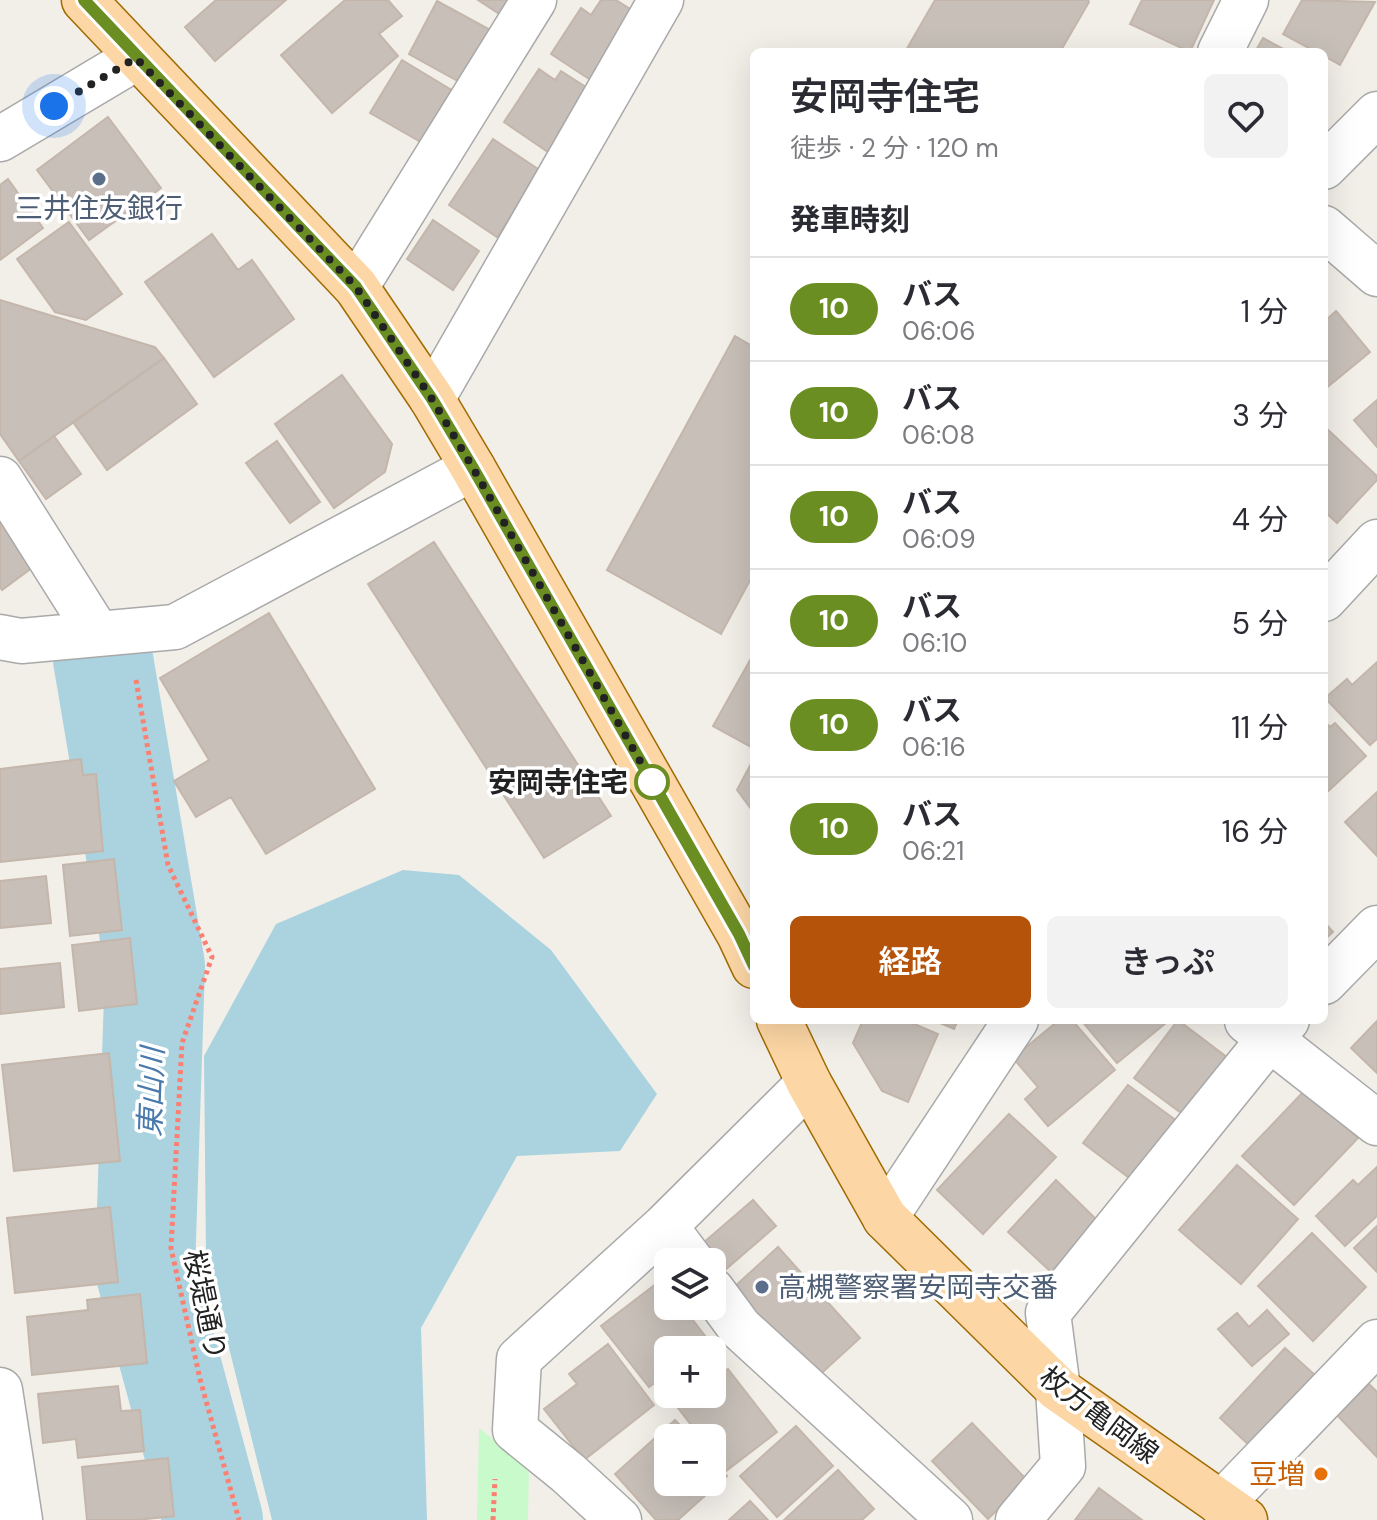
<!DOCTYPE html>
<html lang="ja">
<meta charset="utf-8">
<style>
:root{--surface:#fff;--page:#f2f2f3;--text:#2b2b33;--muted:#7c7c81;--line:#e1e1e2;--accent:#b45309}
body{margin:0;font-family:"DM Sans","Noto Sans JP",sans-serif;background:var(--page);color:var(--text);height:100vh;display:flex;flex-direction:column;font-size:30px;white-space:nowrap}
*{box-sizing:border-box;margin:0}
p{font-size:26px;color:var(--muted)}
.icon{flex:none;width:44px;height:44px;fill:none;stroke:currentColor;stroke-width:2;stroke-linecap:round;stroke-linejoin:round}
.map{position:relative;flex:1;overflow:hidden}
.drawer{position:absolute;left:750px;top:48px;width:578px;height:976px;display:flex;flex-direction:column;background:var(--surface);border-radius:12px;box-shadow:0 8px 32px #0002}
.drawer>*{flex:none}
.badge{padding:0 16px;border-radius:26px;font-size:28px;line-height:52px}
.tools{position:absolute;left:654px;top:1248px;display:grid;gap:16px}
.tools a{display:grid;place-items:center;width:72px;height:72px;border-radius:12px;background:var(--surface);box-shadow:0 8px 32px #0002;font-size:40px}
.you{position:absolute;width:40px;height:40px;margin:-20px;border:6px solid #fff;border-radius:50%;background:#1a73e8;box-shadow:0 0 0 12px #1a73e833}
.map>.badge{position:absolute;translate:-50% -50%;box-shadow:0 0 0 4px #fff}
h2{padding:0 40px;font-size:30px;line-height:72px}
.round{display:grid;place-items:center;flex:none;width:84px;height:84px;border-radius:12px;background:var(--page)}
.summary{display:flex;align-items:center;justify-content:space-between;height:136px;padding:0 40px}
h1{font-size:38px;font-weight:600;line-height:60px}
.primary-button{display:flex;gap:16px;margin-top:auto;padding:16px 40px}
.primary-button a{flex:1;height:92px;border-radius:12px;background:var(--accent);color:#fff;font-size:32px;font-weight:600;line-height:92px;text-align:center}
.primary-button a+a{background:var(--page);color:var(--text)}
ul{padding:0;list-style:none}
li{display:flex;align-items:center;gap:24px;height:104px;padding:0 40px;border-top:2px solid var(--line)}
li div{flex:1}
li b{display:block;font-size:30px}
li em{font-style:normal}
li .badge{min-width:88px;font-weight:700;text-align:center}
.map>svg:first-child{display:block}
.park{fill:#c8facc}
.water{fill:#aad3df}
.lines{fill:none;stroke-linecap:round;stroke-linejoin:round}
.river{stroke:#aad3df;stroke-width:100}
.building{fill:#c7bfb8;stroke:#c4b6ab;stroke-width:2}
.minor-casing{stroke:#a9a9a9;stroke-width:47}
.primary-casing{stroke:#a06b00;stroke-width:47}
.path{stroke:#fa8072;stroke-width:5;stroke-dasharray:4 4;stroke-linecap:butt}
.minor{stroke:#fff;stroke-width:44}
.primary{stroke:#fcd6a4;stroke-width:44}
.line-casing{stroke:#fff;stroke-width:18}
.line{stroke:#6b8e23;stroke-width:12}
.walk{stroke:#222;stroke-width:8;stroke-dasharray:0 14.4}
.service-dot{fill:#5c6f8a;stroke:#fff;stroke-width:3}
.stop-dot{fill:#fff;stroke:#6b8e23;stroke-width:4}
.food-dot{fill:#e8710a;stroke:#fff;stroke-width:3}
.labels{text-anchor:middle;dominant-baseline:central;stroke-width:7;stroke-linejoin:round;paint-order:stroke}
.service-label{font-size:28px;fill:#4e5e75;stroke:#fff}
.stop-label{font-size:28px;font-weight:bold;fill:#222;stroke:#fff;text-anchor:end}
.street-label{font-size:28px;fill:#222;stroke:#fff}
.food-label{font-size:28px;fill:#c56008;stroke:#fff;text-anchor:end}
.water-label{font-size:30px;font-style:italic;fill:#4a7aab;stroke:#fff}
</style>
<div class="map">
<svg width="1377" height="1520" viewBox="0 0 1377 1520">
<rect width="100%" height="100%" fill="#f2efe9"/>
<path class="park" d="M 479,1428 L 529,1468 L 528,1520 L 477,1520 Z"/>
<path class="water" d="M 403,870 L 459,875 L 551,950 L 657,1094 L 620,1151 L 517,1156 L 421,1328 L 427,1520 L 272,1520 L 206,1256 L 204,1056 L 276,924 Z"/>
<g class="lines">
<path class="river" d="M 103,659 L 155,966 L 145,1270 L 213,1520"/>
</g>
<path class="building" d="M 216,0 L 286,0 L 215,61 L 185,27 Z
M 345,0 L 388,0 L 402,16 L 379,34 L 398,56 L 332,113 L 281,55 Z
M 478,0 L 510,0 L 501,15 Z
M 601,0 L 616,0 L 641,16 L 597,84 L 551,54 L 581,8 L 591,15 Z
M 935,0 L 1088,0 L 1089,2 L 1060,52 L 905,52 Z
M 1142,0 L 1214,0 L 1190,52 L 1130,24 Z
M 1302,0 L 1375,2 L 1340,65 L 1324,56 L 1324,52 L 1316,52 L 1283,34 Z
M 437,1 L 492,31 L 463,84 L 409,54 Z
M 1263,38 L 1289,52 L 1255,52 Z
M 402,60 L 455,92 L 424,144 L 370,113 Z
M 539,69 L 555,80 L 561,71 L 589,89 L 548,152 L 504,122 Z
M 108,117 L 161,188 L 89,240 L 37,170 Z
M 493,139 L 541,171 L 497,237 L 449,205 Z
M 8,179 L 43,228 L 0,260 L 0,185 Z
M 433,220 L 479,251 L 453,290 L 407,259 Z
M 69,222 L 122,294 L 86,320 L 55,312 L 17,259 Z
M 212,234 L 238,270 L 252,260 L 294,319 L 214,377 L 145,282 Z
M 0,300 L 155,347 L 164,358 L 19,461 L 0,434 Z
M 1336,311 L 1370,352 L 1324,390 L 1324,322 Z
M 735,336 L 754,347 L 754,573 L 721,634 L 607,570 Z
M 164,358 L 197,404 L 107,470 L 73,422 Z
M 342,375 L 392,444 L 385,472 L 334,508 L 275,424 Z
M 1377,400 L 1377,447 L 1354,420 Z
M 1324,426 L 1377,476 L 1377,480 L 1337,523 L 1324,511 Z
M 54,436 L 81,474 L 46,499 L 19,461 Z
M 277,441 L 320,502 L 290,523 L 246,463 Z
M 0,497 L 44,559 L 2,590 L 0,587 Z
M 434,542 L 611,816 L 544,858 L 368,584 Z
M 269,613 L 375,789 L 266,854 L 231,797 L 196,817 L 174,781 L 209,760 L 160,678 Z
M 754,653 L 754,745 L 753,748 L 713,726 Z
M 1377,662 L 1377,739 L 1370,745 L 1325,698 L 1347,679 L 1352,685 Z
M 1324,721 L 1330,727 L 1335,723 L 1366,756 L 1324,795 Z
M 754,758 L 754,813 L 737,790 Z
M 81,759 L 83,775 L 96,774 L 103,851 L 0,862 L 0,769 Z
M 1377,792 L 1377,856 L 1345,822 Z
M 114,859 L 122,930 L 70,936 L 63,865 Z
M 46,876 L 51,923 L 0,928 L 0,881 Z
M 1324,922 L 1333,932 L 1324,940 L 1336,954 L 1324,965 Z
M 130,938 L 137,1004 L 79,1011 L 72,945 Z
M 60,963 L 64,1007 L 0,1014 L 0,969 Z
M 863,1020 L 905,1020 L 938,1034 L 908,1102 L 882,1091 L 853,1043 Z
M 933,1020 L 958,1020 L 954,1029 Z
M 1059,1020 L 1072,1020 L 1115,1070 L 1048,1126 L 1025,1099 L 1038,1087 L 1013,1058 Z
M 1081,1020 L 1163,1020 L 1166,1023 L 1117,1063 Z
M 1178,1020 L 1232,1061 L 1188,1118 L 1134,1078 Z
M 1377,1021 L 1377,1073 L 1351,1048 Z
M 109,1053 L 120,1161 L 14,1171 L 2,1065 Z
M 1128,1085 L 1185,1127 L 1140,1186 L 1083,1143 Z
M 1306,1089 L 1358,1138 L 1294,1205 L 1242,1156 Z
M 1009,1114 L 1056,1157 L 983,1234 L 937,1190 Z
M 1237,1165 L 1298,1219 L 1241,1284 L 1179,1230 Z
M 1377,1167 L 1377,1216 L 1345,1246 L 1316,1216 L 1353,1180 L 1358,1185 Z
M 1056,1180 L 1099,1222 L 1051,1272 L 1008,1232 Z
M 753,1200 L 776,1226 L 725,1270 L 703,1243 Z
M 110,1207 L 118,1282 L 15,1293 L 7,1218 Z
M 1377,1226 L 1377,1272 L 1354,1248 Z
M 1312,1233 L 1366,1287 L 1313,1341 L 1258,1286 Z
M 778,1247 L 860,1338 L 815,1379 L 733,1288 Z
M 661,1280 L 668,1288 L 668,1306 L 682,1306 L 709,1341 L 697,1350 L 668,1350 L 668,1373 L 649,1387 L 601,1326 Z
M 140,1294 L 147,1363 L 32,1375 L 27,1317 L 88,1310 L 87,1300 Z
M 1267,1310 L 1289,1334 L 1252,1366 L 1218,1329 L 1237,1313 L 1249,1327 Z
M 608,1344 L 654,1405 L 584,1460 L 544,1409 L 577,1384 L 569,1374 Z
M 1285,1348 L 1315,1375 L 1250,1446 L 1220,1418 Z
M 728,1369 L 777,1432 L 726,1471 L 712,1453 L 712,1438 L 701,1438 L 678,1408 L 696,1394 L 712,1394 L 712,1382 Z
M 1369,1384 L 1377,1392 L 1377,1457 L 1337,1415 Z
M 118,1386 L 121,1411 L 140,1410 L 144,1451 L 78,1458 L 76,1439 L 43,1443 L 38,1394 Z
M 675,1420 L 692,1438 L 668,1438 L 668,1482 L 712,1482 L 712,1460 L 727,1476 L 678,1520 L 656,1520 L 615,1474 Z
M 972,1423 L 1027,1480 L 988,1519 L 932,1461 Z
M 796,1426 L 833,1466 L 777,1517 L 740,1476 Z
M 168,1458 L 174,1516 L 137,1520 L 87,1520 L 82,1467 Z
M 838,1470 L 874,1509 L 862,1520 L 784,1520 Z
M 1099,1488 L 1142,1520 L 1075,1520 Z
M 750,1501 L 768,1520 L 729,1520 Z"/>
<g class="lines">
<g class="minor-casing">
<path id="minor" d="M 1220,52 L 1246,0
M 0,139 L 136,58
M 1324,167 L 1377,114
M 1324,228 L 1377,274
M 356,287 L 534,0
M 432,399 L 661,0
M 0,479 L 98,634
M 1324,599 L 1377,542
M 0,637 L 21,641 L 175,627 L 473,468
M 1324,982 L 1377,928
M 1247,1021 L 1377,1123
M 885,1218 L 1016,1020
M 692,1262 L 665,1226 L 809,1083
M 712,1290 L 740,1328 L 950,1520
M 0,1390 L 20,1520
M 1221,1504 L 1377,1342
M 619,1520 L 568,1473 L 515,1430 L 519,1359 L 665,1226
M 1018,1520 L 1063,1466 L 1058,1389 L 1048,1313 L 1270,1038 L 1287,1020"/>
</g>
<g class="primary-casing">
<path id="primary" d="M 84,0 L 356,287 L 432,399 L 473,468 L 739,934 L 754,966
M 779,1020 L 809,1083 L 885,1218 L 1058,1389 L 1245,1520"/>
</g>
<path class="path" d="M 136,680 L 168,865 L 212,957 L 182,1043 L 171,1248 L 200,1379 L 239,1520
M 493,1520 L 495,1479"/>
<use href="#minor" class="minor"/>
<use href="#primary" class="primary"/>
</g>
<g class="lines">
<g class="line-casing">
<path id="line" d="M 84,0 L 356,287 L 432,399 L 473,468 L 739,934 L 754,966"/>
</g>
<use href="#line" class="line"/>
<path class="walk" d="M 54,106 L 136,58 L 356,287 L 432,399 L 473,468 L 652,782"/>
</g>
<g class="service-dot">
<circle cx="99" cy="179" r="8"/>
<circle cx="762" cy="1287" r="8"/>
</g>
<circle class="stop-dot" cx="652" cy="782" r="16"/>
<circle class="food-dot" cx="1321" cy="1474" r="8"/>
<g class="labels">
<g class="service-label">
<text x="99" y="208">三井住友銀行</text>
<text x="778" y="1287" text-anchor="start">高槻警察署安岡寺交番</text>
</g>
<g class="stop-label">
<text x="628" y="782">安岡寺住宅</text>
</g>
<g class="street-label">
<text transform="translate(205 1305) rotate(78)">桜堤通り</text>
<text transform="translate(1099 1415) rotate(37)">枚方亀岡線</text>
</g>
<g class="food-label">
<text x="1305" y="1474">豆増</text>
</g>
<g class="water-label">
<text transform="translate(151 1092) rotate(-88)">東山川</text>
</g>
</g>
</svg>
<div class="tools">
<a><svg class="icon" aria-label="layers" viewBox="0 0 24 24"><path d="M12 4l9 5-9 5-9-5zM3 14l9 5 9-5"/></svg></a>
<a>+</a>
<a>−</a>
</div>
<div class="you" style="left:54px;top:106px"></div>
<section class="drawer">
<div class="summary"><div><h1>安岡寺住宅</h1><p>徒歩 · 2 分 · 120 m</p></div><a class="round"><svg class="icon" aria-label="heart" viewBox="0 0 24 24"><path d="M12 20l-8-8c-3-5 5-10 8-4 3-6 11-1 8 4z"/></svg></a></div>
<h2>発車時刻</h2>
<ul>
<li><span class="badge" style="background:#6b8e23;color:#fff">10</span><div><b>バス</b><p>06:06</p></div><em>1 分</em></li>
<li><span class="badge" style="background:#6b8e23;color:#fff">10</span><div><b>バス</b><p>06:08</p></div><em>3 分</em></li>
<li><span class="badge" style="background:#6b8e23;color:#fff">10</span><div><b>バス</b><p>06:09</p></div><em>4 分</em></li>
<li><span class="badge" style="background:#6b8e23;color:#fff">10</span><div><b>バス</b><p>06:10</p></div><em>5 分</em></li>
<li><span class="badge" style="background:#6b8e23;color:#fff">10</span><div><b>バス</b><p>06:16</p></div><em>11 分</em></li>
<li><span class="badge" style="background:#6b8e23;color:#fff">10</span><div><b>バス</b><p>06:21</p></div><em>16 分</em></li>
</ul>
<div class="primary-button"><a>経路</a><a>きっぷ</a></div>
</section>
</div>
